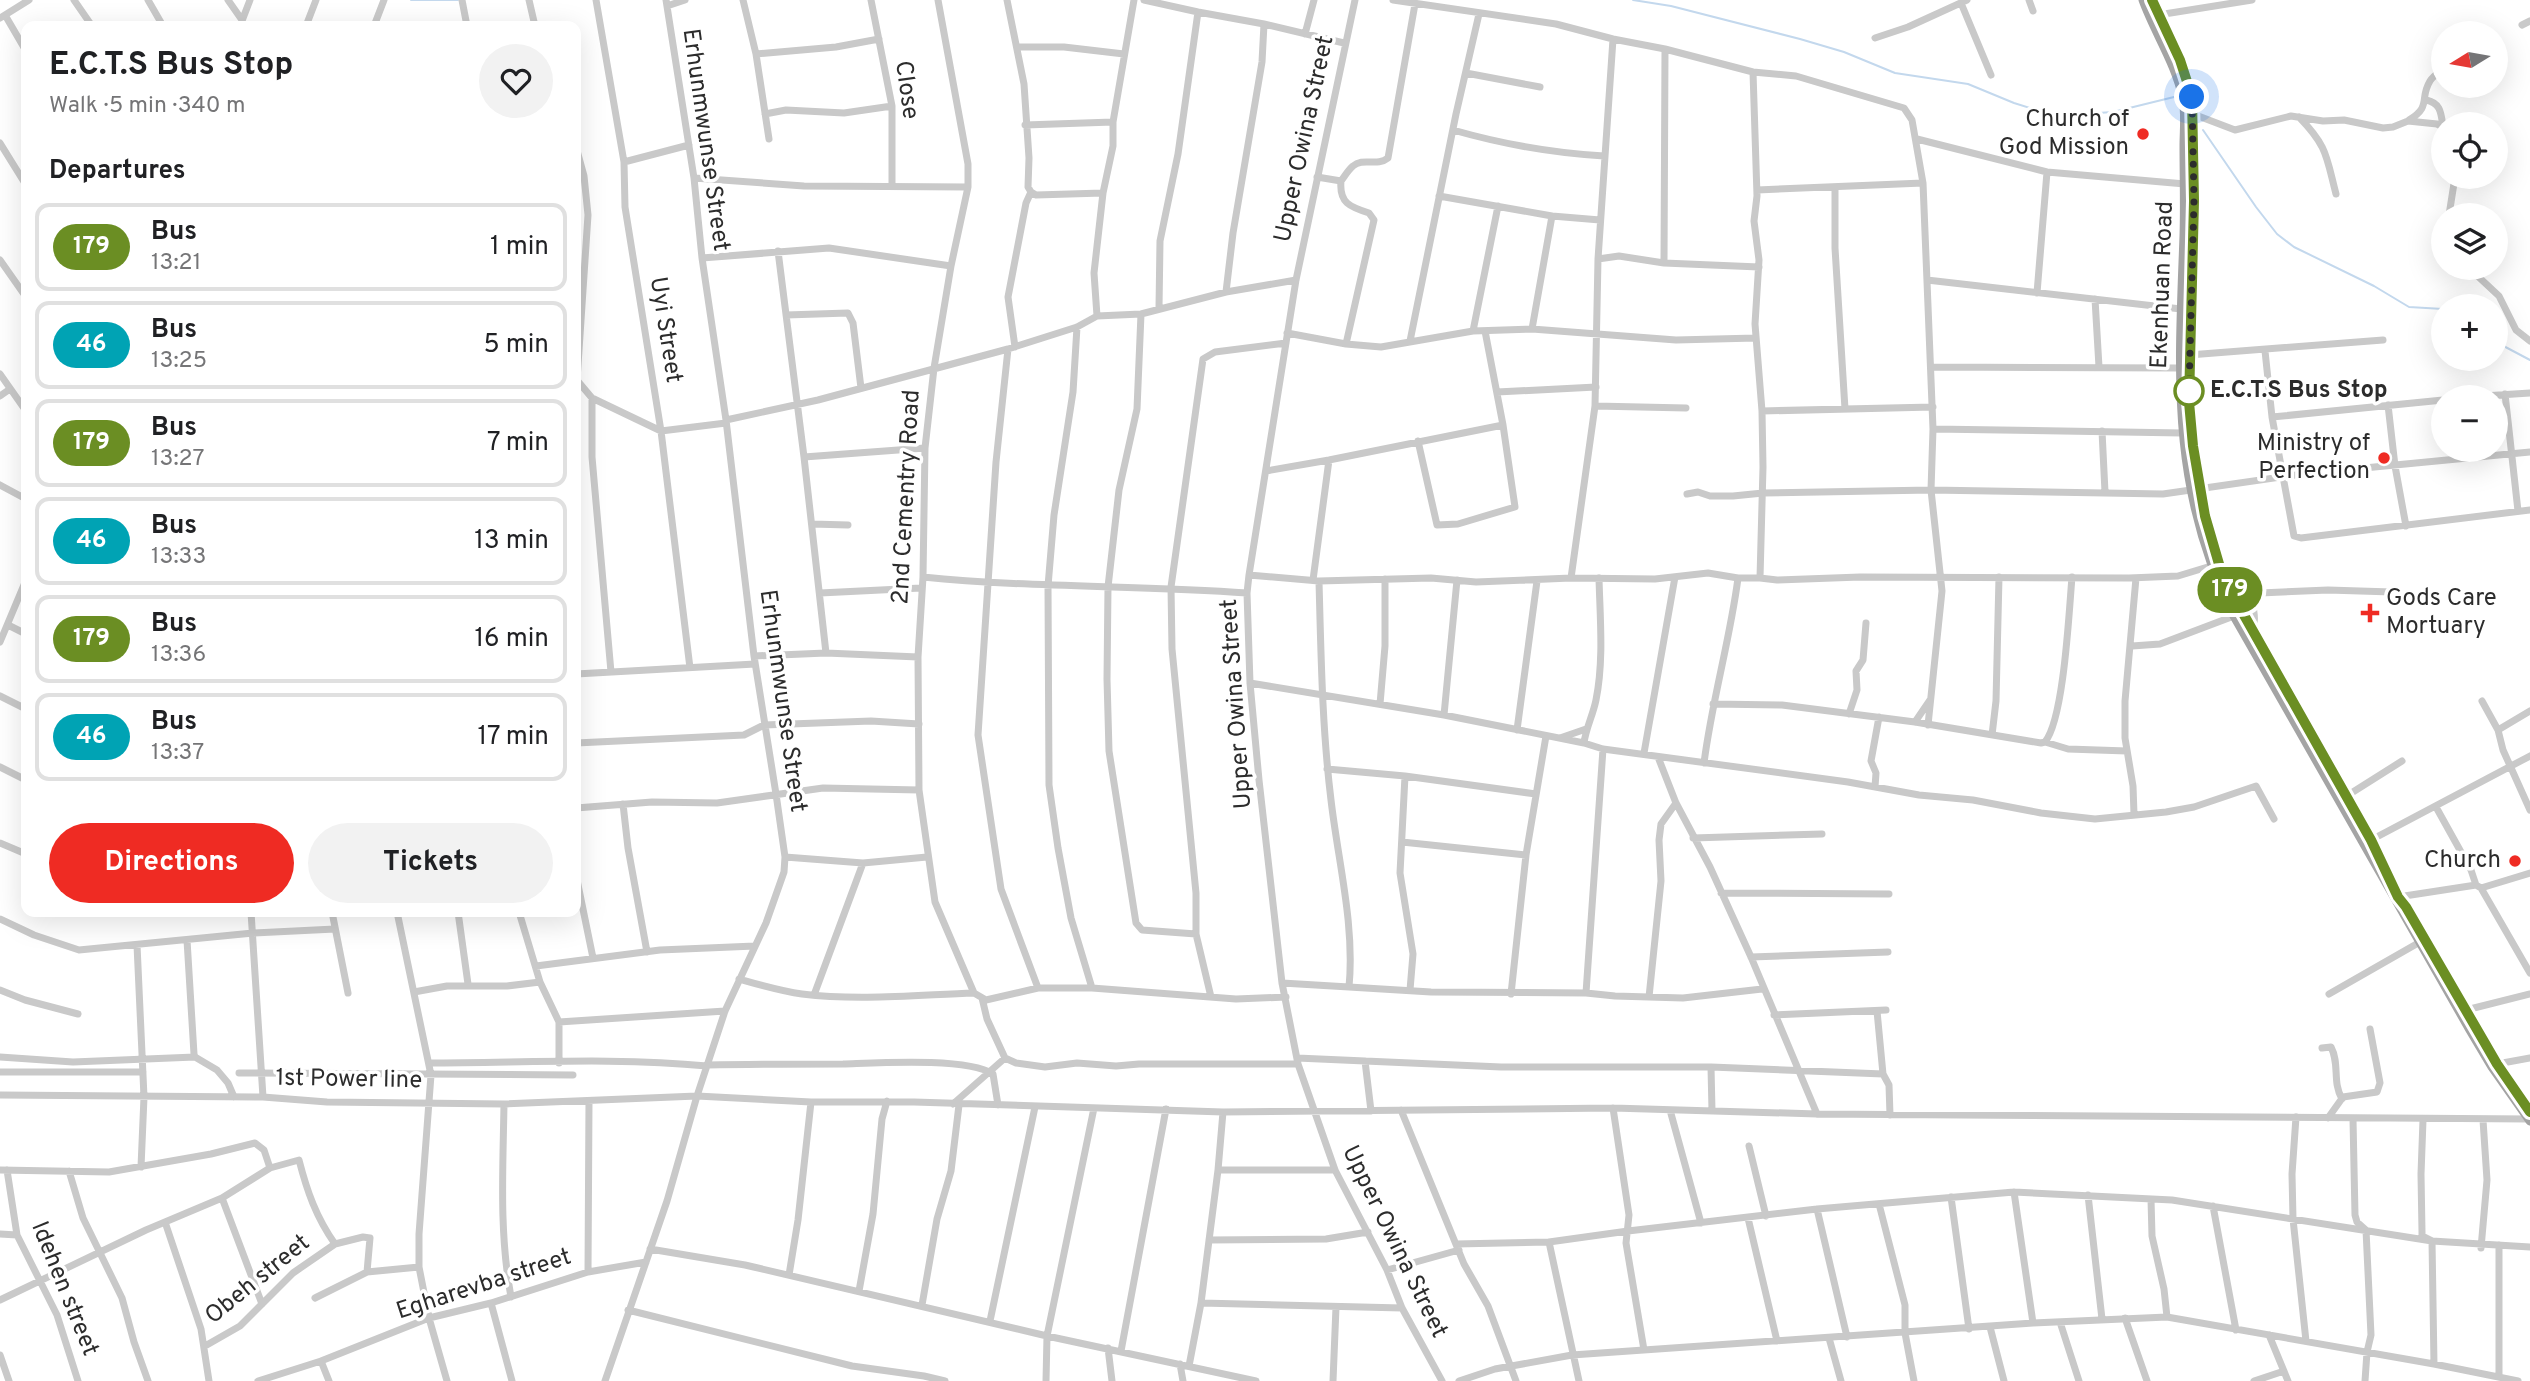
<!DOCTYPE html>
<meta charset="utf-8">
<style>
:root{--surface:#fff;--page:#f2f2f2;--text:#202124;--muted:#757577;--line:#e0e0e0;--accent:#ef2b23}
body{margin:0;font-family:Overpass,sans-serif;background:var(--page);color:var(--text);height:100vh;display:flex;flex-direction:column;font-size:26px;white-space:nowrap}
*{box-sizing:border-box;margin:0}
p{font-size:23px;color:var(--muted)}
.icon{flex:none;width:38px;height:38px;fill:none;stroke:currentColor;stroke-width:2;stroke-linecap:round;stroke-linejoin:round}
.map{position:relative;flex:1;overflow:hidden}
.drawer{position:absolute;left:21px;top:21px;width:560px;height:896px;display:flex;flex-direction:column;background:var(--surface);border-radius:14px;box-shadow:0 7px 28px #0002}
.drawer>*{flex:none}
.badge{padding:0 14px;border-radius:23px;font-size:24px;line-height:46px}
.needle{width:46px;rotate:259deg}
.tools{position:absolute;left:2431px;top:21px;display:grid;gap:14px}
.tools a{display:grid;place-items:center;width:77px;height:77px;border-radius:50%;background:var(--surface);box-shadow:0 7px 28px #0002;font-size:35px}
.you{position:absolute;width:35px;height:35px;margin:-18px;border:5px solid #fff;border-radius:50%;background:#1a73e8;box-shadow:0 0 0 10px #1a73e833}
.map>.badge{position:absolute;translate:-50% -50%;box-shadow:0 0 0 4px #fff}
h2{padding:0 28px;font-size:26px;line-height:63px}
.round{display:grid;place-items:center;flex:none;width:74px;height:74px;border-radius:37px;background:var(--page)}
.head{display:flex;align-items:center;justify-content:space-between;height:119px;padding:0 28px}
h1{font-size:33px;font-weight:700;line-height:52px}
.primary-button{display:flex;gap:14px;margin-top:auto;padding:14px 28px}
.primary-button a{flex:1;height:80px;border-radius:42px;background:var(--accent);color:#fff;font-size:28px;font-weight:700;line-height:80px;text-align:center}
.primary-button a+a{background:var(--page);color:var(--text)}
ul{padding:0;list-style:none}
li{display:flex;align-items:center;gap:21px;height:88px;margin:0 14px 10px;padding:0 14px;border:4px solid var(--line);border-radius:14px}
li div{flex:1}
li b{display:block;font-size:26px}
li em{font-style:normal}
li .badge{min-width:77px;font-weight:700;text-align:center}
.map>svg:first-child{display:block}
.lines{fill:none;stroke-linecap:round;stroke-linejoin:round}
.stream{stroke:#c3d8ed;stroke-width:2}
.minor{stroke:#c9c9c9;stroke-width:7}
.major{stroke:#a4a4a4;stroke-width:9}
.line-casing{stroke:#fff;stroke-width:16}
.line{stroke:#6b8e23;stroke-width:10}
.walk{stroke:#2c2c2c;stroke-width:7;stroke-dasharray:0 12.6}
.poi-dot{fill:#ef2b23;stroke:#fff;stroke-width:2.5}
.stop-dot{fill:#fff;stroke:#6b8e23;stroke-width:3.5}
.labels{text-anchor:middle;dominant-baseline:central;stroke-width:7;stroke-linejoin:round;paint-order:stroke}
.street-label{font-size:24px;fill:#2c2c2c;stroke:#fff}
.poi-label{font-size:24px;fill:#2c2c2c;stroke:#fff;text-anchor:end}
.stop-label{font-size:24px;font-weight:bold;fill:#2c2c2c;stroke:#fff;text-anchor:start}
</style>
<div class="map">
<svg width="2530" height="1381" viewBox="0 0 2530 1381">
<rect width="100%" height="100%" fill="#fff"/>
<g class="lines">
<path class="stream" d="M 411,0 L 458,0
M 1633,0 L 1671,6 L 1800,39 L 1844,52 L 1895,73 L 1968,84 L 2014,103 L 2043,112 L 2083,114 L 2113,112 L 2174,97
M 2203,130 L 2256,207 L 2277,234 L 2294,247 L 2374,286 L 2409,307 L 2443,309
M 2496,342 L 2530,360"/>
<path class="minor" d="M 74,0 L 92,26
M 148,0 L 163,26
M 228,0 L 242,20
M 462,0 L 467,26
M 529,0 L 535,26
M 596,0 L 624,162 L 625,207 L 661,431 L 690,668
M 743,0 L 756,54 L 769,139
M 871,0 L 892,106 L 892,186
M 938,0 L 968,164 L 968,187 L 951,266 L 934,368 L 925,448 L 923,577 L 918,657 L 919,790 L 935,902 L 974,993
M 1007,0 L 1024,84 L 1029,158 L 1028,187 L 1031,192 L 1026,203 L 1008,297 L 1015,347
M 1144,0 L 1198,12 L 1264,24 L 1344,43
M 1355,0 L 1296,280 L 1249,575 L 1247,593 L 1250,683 L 1259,780 L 1282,983 L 1298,1064 L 1335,1170 L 1387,1270 L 1402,1308 L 1442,1381
M 1393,0 L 1556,24 L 1613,39 L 1665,49 L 1753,72 L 1796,76 L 1904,108 L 1912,120 L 1923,183 L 1933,429 L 1931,490 L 1942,591 L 1928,725
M 2029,0 L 2033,11
M 1961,3 L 1991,75
M 667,6 L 685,0
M 5,15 L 26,51
M 2158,15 L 2252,0
M 0,18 L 29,0
M 2522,25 L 2530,21
M 240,26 L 250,0
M 306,26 L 316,0
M 374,26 L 384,0
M 1305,34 L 1314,0
M 1875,38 L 1908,27 L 1967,0
M 1018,47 L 1064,47 L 1124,54
M 756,54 L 836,47 L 879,39
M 1466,73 L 1540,87
M 2426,100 C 2441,103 2441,113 2443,127
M 765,114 L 786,110 L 844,113 L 892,106
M 2193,114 L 2235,130 L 2291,116 L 2323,121 L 2344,120 L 2383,128 L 2393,127 L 2408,121 L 2437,124 L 2443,127
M 2299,117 C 2328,147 2326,156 2336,194
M 2409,120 C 2432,106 2419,99 2430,81 C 2433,76 2439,72 2443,69
M 1025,125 L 1113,122
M 1453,130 C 1502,144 1552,153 1604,156
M 1917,139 L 2047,172 L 2185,184
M 0,143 L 26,185
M 576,147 L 584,176 L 588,215 L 577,380
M 624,162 L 689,145
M 1317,177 L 1341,181
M 694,178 L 804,186 L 968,187
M 1835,187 L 1835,248 L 1845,409
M 1757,190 L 1923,183
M 1031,192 L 1036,195 L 1103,193 L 1094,273 L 1097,316
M 1103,193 L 1113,146 L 1113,122 L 1134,0
M 1439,196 L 1552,216 L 1600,220
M 2449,215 L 2455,177
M 778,251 L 804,457 L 826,653
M 702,258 L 829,248 L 951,266
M 1598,259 L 1619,256 L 1664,263 L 1759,267
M 0,260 L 26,297
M 1664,263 L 1665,49
M 2469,268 L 2499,296 L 2516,330 L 2530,341
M 1927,280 L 2181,309
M 1226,292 L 1233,233 L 1262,62 L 1264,24
M 2037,293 L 2047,172
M 2095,299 L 2099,367
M 1159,308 L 1160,241 L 1178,154 L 1198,12
M 1141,314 L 1137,409 L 1119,490 L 1108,587 L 1107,679 L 1109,751 L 1136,923 L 1142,930 L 1196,934
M 786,315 L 848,313 L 853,323 L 861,388
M 1077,327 L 1073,392 L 1054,515 L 1048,586 L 1049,785 L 1058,848 L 1071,918 L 1092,988
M 1532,329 L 1552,216
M 1473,331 L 1498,206
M 1287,333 L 1346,344 L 1381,347 L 1473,331 L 1532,329 L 1676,340 L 1756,338
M 1410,341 L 1456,114 L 1479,14
M 1346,344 L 1374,220 L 1369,213 C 1350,207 1339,203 1341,181 C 1345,176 1348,170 1353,166 C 1363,157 1377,167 1388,158 L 1415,4
M 1008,349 L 996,462 L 978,735 L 1001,889 L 1038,988
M 2265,351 L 2272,417 L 2294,536 L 2301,538 L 2530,510
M 2189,355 L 2383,340
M 1931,367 L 2179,368
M 0,374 L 26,411
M 576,379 L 592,398 L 661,431 L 726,423
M 1497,392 L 1596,387
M 2505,394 L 2518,511
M 0,396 L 10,389
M 2468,397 L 2530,393
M 592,398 L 592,457 L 611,672
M 2388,405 L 2395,466 L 2406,526
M 1595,406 L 1598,259 L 1613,39
M 1762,411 L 1933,407
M 2272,417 L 2443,400
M 726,420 L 818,400 L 1008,349 L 1077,327 L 1097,316 L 1141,314 L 1226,292 L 1296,280
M 1933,429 L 2182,433
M 2102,431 L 2105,492
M 1418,441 L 1437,525 L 1458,524 L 1515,507 L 1503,425 L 1485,331
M 804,457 L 925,448
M 1266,471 L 1329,460 L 1503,425
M 0,485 L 26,499
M 1687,494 L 1698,492 L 1710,496 L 1733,496 L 1763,493 L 1931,490 L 2163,494 L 2302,474 L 2530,452
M 812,524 L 848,525
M 1249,575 L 1319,581 L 1431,578 L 1476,582 L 1571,578 L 1655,579 L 1708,573 L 1738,578
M 923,577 C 1031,588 1139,585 1247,593
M 1571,578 L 1595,406 L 1686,408
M 1760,578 L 1777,580 L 1860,577 L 2129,578 L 2178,576 L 2211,566
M 1313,580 L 1329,460
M 820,593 L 921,588
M 8,625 L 26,634
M 2251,629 C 2259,618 2250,607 2254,595 L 2260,593 L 2328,590 L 2392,592
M 0,642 L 26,580
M 2132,646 L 2160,644 L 2234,616
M 754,656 L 826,653 L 918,657
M 576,674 L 755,664
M 1250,683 L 1444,715 L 1584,743 L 1603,749 L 1848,782 L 1919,795 L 1973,800 L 2041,813 L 2095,819 L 2166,812 L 2194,807 L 2256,786 L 2274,819
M 0,696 L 26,709
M 2482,701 L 2498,730 L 2503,750 L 2530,810
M 1380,704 L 1385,646 L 1385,579
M 1713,704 L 1782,705 L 1915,722 L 2041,743 L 2045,742 C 2064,719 2069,611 2072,577
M 1849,714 L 1857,690 L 1856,671 L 1863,660 L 1866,623
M 1444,715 L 1457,580
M 1915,722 L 1930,700
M 1517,730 L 1537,581
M 2498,730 L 2530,711
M 1992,735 L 1996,701 L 1999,577
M 1560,738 L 1586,729
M 2045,742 L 2068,749 L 2127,751
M 576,743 L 744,735 L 764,725 L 871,721 L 919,724
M 1584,743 C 1586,728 1593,715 1596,700 C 1604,660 1600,618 1599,578
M 1644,753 L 1675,577
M 1658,757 L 1676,803 L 1710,867 L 1751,957 L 1817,1114
M 1704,763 C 1712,700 1730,640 1738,578 L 1760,578 L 1763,467 L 1762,411 L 1755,324 L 1759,260 L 1754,221 L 1757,196 L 1753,72
M 0,767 L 26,780
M 1327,769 L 1405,776 L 1536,794
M 1405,776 L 1400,873 L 1413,954 L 1410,990
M 1875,787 L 1876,773 L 1871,761 L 1879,717
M 2345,797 L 2402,761
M 623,804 L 628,848 L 647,952
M 2436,807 L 2471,870 L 2476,885
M 576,808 L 652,802 L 717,803 L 823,788 L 919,790
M 2134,814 L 2133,786 L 2125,738 L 2125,701 L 2136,578
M 1693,838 L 1822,834
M 2371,840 L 2530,756
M 1402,842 L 1526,855
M 0,843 L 26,854
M 785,857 L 863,863 L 927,857
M 576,875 L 593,958
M 2481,888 L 2530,973
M 1721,893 L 1889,894
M 2398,897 L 2476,885 L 2481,888 L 2530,873
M 251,912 L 263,1097
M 332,912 L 348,993
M 397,912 L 431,1075 L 419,1234 L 419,1267 L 429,1318 L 447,1381
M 458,912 L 468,984
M 519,912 L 540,982 L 559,1022 L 725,1011
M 0,919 L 34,935 L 79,950 L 253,933 L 335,929
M 187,940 L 194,1054 L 195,1057 L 217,1070 L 228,1083 L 234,1097
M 137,945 L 144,1097 L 141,1167
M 1751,957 L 1888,952
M 536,966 L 660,950 L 755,946
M 739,979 C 760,985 780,991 802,994 C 858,1001 917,995 974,993 L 986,1000 L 1038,988 L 1092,988 L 1236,999 L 1286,997
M 1282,983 L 1349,987 C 1355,925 1338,861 1331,800 C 1322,727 1321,654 1319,581
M 1349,987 L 1431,992 L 1586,993 L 1615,996 L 1683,998 L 1762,989
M 0,990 L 25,1000 L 78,1014
M 414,992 L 447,986 L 507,986 L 540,982
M 1586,993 L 1603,749
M 1511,994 L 1526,855 L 1546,736
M 2329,994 L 2420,942
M 814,995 L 863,863
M 1211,997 L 1196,934 L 1196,893 L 1172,649 L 1171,587 L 1203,359 L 1215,352 L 1286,343
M 1649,997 L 1661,881 L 1659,840 L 1661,824 L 1676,803
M 982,998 L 987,1019 L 1005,1058 L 1016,1063 L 1045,1067 L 1077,1063 L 1116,1066 L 1139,1064 L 1298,1064
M 2466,1010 L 2530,994
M 1877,1011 L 1883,1074
M 1774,1015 L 1886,1010
M 559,1022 L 559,1063
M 2322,1048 L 2331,1047 C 2340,1064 2332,1082 2342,1099
M 0,1057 L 73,1062 L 195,1057
M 1297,1058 L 1501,1067 L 1711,1067 L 1712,1111
M 1365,1061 L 1371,1111
M 429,1063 C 522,1063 615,1057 707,1066
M 2497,1064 L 2530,1058
M 708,1065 C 753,1064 798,1064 843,1064 C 876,1063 967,1057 993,1074 L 998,1105
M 1711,1067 L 1883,1074 L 1889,1085 L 1890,1115
M 0,1072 L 143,1072
M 239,1073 L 573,1075
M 0,1095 L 263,1097 L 327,1102 L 504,1104 L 697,1096 L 811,1102 L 914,1102 L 1223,1112 L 1613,1108 L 1817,1114 L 2529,1119
M 504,1104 C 503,1169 499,1232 511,1297
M 953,1104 L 1005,1058
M 2526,1106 L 2530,1103
M 1613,1108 L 1629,1215 L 1626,1243 L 1644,1350
M 1401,1110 L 1464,1264 L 1488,1306 L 1516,1381
M 1670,1110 L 1701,1223
M 2296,1117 L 2292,1174 L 2293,1219 L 2306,1341
M 2328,1118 L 2343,1097 L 2377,1092 L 2380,1083 L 2370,1029
M 2353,1119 L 2355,1215 L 2357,1222 L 2366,1230 L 2371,1335 L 2367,1352 L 2365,1381
M 2423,1120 L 2421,1174 L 2422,1232 L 2422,1236 L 2432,1241 L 2434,1364
M 1749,1146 L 1766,1216
M 0,1170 L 109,1172 L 211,1154 L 255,1143 L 264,1150 L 270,1168
M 7,1170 L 17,1235 L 57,1315 L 78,1381
M 1218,1170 L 1223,1112
M 69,1171 L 83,1218 L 122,1298 L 134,1342 L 148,1381
M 2014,1192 L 2033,1323
M 2088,1195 L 2102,1319
M 1951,1197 L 1969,1329
M 222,1198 L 262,1304
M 2151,1199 L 2152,1236 L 2164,1289 L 2167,1317
M 1879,1204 L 1905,1305 L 1905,1333 L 1914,1381
M 2213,1206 L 2236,1330
M 1817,1209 L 1847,1337
M 1748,1218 L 1777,1341
M 165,1222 L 201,1329 L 209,1381
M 0,1234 L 17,1235
M 1209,1240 L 1326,1239 L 1368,1232
M 1549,1242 L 1579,1381
M 335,1244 L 363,1237 L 370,1238 L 367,1272
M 1456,1244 L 1549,1242 L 1628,1231 L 1817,1209 L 2014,1192 L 2172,1200 L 2432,1241 L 2530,1247
M 2481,1248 L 2487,1180 L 2483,1120
M 650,1249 L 745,1265 L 1047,1336 L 1256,1381
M 1387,1270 L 1459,1250
M 588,1272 L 589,1101
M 789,1275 L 798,1220 L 811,1102
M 859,1291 L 873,1214 L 882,1119 L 887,1101
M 315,1298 L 367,1272 L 419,1267
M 0,1300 L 146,1230 L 222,1198 L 270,1168 L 299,1160 C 307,1191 316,1217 335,1244 L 293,1273 L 240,1326 L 205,1346
M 491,1303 L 512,1381
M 1201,1303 L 1402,1308
M 922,1305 L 937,1219 L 951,1171 L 959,1105
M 628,1310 L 852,1366 L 924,1376 L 945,1381
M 2125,1318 L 2147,1381
M 990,1321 L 1035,1107
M 2060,1322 L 2079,1381
M 1990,1327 L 2004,1381
M 2269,1335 L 2288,1381
M 1829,1338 L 1841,1381
M 1108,1348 L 1112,1381
M 1121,1351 L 1166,1109
M 0,1355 L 9,1381
M 321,1361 L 329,1381
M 1180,1364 L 1183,1381
M 1189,1366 L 1201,1303 L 1218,1170 L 1335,1170
M 2499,1376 L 2499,1245
M 258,1381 L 321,1361 L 429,1318 L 491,1303 L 588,1272 L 646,1262
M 605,1381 L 667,1201 L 697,1096 L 725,1011 L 766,923 L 784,872 L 785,857 L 776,794 L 754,656 L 726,420 L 702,258 L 694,178 L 666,0
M 1046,1381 L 1047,1336 L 1094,1108
M 1333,1381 L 1336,1307
M 1459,1381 L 1495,1369 L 1572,1355 L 2033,1323 L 2167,1317 L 2434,1364 L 2518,1381
M 2254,1381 L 2284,1371"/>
<path class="major" d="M 2143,0 C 2155,33 2176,64 2183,98 C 2186,113 2184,131 2184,146 C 2184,176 2185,206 2184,236 C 2179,374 2170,488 2234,616 L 2470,1030 L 2492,1067 L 2530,1121
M 2152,0 C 2165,32 2187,64 2192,98 C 2197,126 2193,155 2193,183 C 2195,256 2186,328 2189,401 C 2192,466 2206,532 2231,592 L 2333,777 L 2371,840 L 2389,877
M 2466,1010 L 2508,1079"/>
</g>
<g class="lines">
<g class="line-casing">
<path id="line" d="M 2152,0 L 2180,60 L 2192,97 L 2194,201 L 2189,402 L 2193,446 L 2205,516 L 2219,564 L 2231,592 L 2371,840 L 2398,897 L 2406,907 L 2497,1064 L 2530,1112"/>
</g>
<use href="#line" class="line"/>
<path class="walk" d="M 2189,391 L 2194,201 L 2192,97"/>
</g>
<g class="poi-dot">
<circle cx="2143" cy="134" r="7"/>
<circle cx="2384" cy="458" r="7"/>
<path d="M2366.5 602.5h7v7h7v7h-7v7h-7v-7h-7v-7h7z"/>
<circle cx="2515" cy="861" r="7"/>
</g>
<circle class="stop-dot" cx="2189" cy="391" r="14"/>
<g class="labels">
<g class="street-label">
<text transform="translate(906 90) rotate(82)">Close</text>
<text transform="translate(1305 139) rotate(-78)">Upper Owina Street</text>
<text transform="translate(705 140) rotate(82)">Erhunmwunse Street</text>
<text transform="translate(2163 285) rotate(-88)">Ekenhuan Road</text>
<text transform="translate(665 330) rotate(81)">Uyi Street</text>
<text transform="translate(907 497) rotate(-87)">2nd Cementry Road</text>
<text transform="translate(782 701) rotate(82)">Erhunmwunse Street</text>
<text transform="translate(1237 704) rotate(-94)">Upper Owina Street</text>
<text transform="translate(349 1080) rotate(1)">1st Power line</text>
<text transform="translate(1394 1242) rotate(64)">Upper Owina Street</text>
<text transform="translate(258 1280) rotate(-39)">Obeh street</text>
<text transform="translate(484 1285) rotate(-18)">Egharevba street</text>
<text transform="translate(64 1289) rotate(68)">Idehen street</text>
</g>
<g class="poi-label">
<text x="2129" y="120">Church of<tspan x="2129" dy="28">God Mission</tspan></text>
<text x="2370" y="444">Ministry of<tspan x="2370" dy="28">Perfection</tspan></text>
<text x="2386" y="599" text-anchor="start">Gods Care<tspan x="2386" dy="28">Mortuary</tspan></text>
<text x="2501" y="861">Church</text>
</g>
<g class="stop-label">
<text x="2210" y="391">E.C.T.S Bus Stop</text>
</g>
</g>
</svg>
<div class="tools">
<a><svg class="needle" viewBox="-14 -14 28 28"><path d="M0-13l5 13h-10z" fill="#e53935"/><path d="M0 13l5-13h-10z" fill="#757577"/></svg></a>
<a><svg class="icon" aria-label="locate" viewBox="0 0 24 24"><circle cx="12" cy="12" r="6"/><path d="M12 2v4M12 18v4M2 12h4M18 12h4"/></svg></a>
<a><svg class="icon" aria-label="layers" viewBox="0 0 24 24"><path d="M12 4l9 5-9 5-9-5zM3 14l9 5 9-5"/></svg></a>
<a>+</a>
<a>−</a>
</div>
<div class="you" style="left:2192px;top:97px"></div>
<b class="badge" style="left:2230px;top:590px;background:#6b8e23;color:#fff">179</b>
<section class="drawer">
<div class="head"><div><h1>E.C.T.S Bus Stop</h1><p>Walk · 5 min · 340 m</p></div><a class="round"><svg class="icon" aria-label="heart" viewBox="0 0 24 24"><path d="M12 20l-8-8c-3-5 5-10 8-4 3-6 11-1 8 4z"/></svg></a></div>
<h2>Departures</h2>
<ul>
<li><span class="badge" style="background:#6b8e23;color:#fff">179</span><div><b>Bus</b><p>13:21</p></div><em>1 min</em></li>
<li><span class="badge" style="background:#00a3b4;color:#fff">46</span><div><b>Bus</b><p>13:25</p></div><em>5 min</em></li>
<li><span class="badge" style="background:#6b8e23;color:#fff">179</span><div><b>Bus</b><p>13:27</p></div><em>7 min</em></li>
<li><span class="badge" style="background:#00a3b4;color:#fff">46</span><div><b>Bus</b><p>13:33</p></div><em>13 min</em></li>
<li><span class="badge" style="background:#6b8e23;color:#fff">179</span><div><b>Bus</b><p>13:36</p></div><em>16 min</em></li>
<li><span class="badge" style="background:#00a3b4;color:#fff">46</span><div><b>Bus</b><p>13:37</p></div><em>17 min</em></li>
</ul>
<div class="primary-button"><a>Directions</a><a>Tickets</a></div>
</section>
</div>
